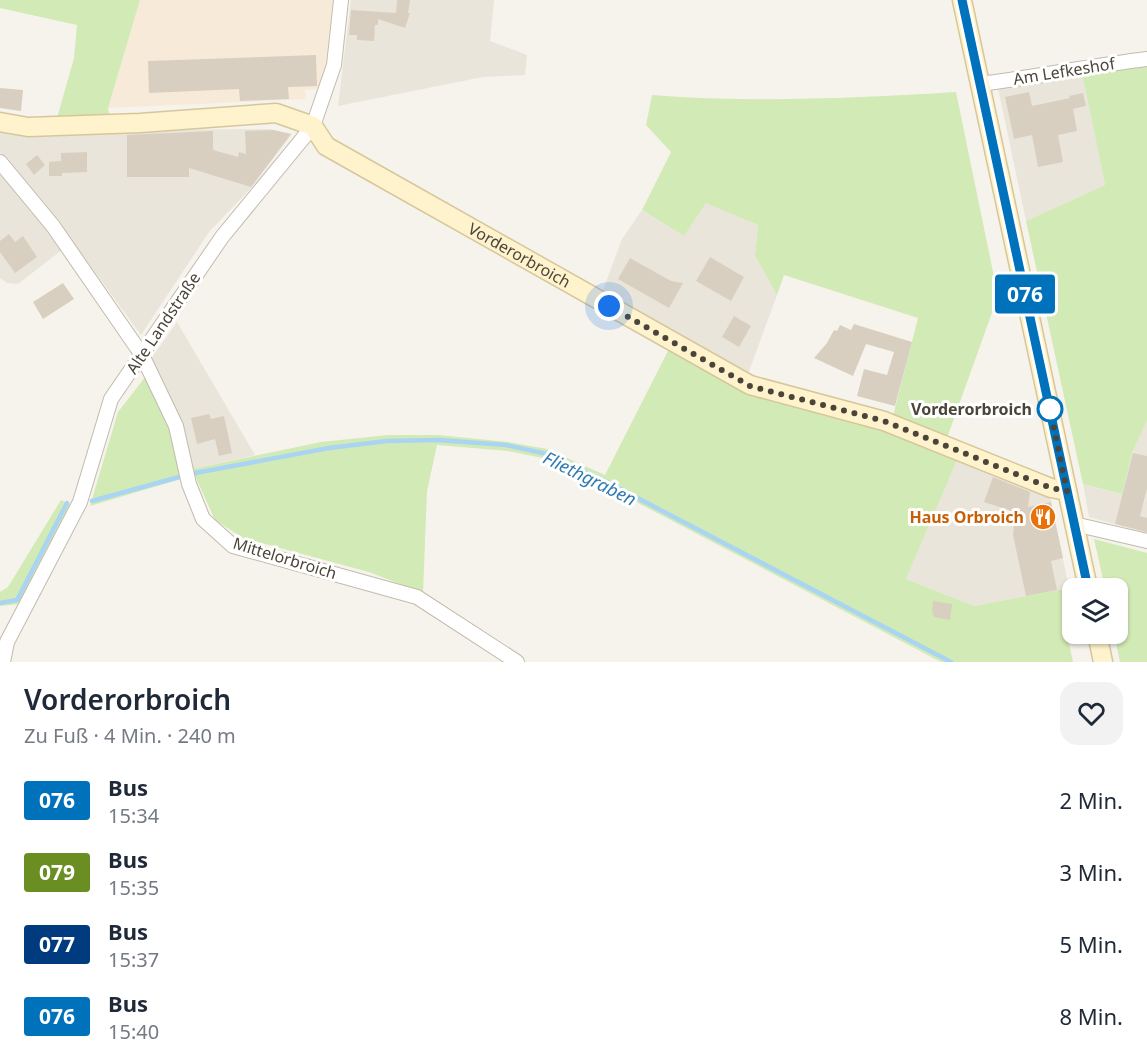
<!DOCTYPE html>
<html lang="de">
<meta charset="utf-8">
<style>
:root{--surface:#fff;--page:#f2f2f3;--text:#1f2937;--muted:#747a83}
body{margin:0;font-family:"Noto Sans",sans-serif;background:var(--page);color:var(--text);height:100vh;display:flex;flex-direction:column;font-size:22px;white-space:nowrap}
*{box-sizing:border-box;margin:0}
p{font-size:20px;color:var(--muted)}
.icon{flex:none;width:33px;height:33px;fill:none;stroke:currentColor;stroke-width:2;stroke-linecap:round;stroke-linejoin:round}
.map{position:relative;height:662px;overflow:hidden}
.side{display:flex;flex-direction:column;background:var(--surface);flex:1}
.side>*{flex:none}
.badge{padding:0 12px;border-radius:4px;font-size:21px;line-height:39px}
.tools{position:absolute;left:1062px;top:578px;display:grid;gap:12px}
.tools a{display:grid;place-items:center;width:66px;height:66px;border-radius:12px;background:var(--surface);box-shadow:0 2px 4px #0004;font-size:30px}
.you{position:absolute;width:30px;height:30px;margin:-15px;border:4px solid #fff;border-radius:50%;background:#1a73e8;box-shadow:0 0 0 9px #1a73e833}
.map>.badge{position:absolute;translate:-50% -50%;box-shadow:0 0 0 3px #fff}
.round{display:grid;place-items:center;flex:none;width:63px;height:63px;border-radius:18px;background:var(--page)}
.headline{display:flex;align-items:center;justify-content:space-between;height:102px;padding:0 24px}
h1{font-size:28px;font-weight:600;line-height:45px}
ul{padding:0;list-style:none}
li{display:flex;align-items:center;gap:18px;height:72px;padding:0 24px}
li div{flex:1}
li b{display:block;font-size:22px}
li em{font-style:normal}
li .badge{min-width:66px;font-weight:700;text-align:center}
.map>svg:first-child{display:block}
.residential{fill:#eae5da}
.commercial{fill:#f7ead8}
.green{fill:#d2eab5}
.lines{fill:none;stroke-linecap:round;stroke-linejoin:round}
.stream{stroke:#a9d4f2;stroke-width:4.5}
.building{fill:#d8cfc1}
.street-casing{stroke:#c2bbae;stroke-width:16}
.secondary-casing{stroke:#d6c79b;stroke-width:21}
.street{stroke:#fff;stroke-width:14}
.secondary{stroke:#fff3cd;stroke-width:18}
.line-casing{stroke:#fff;stroke-width:14}
.line{stroke:#0072bc;stroke-width:9}
.walk{stroke:#4b4439;stroke-width:6;stroke-dasharray:0 10.8}
.stop-dot{fill:#fff;stroke:#0072bc;stroke-width:3}
.labels{text-anchor:middle;dominant-baseline:central;stroke-width:6;stroke-linejoin:round;paint-order:stroke}
.street-label{font-size:16px;fill:#4b4439;stroke:#fff}
.stop-label{font-size:16px;font-weight:bold;fill:#4b4439;stroke:#fff;text-anchor:end}
.food-label{font-size:16px;font-weight:bold;fill:#c56008;stroke:#fff;text-anchor:end}
.water-label{font-size:18px;font-style:italic;fill:#2e7ab2;stroke:#fff}
</style>
<div class="map">
<svg width="1147" height="662" viewBox="0 0 1147 662">
<rect width="100%" height="100%" fill="#f6f3ec"/>
<path class="residential" d="M 351,0 L 494,0 L 490,41 L 527,55 L 525,75 L 483,77 L 338,106 Z
M 1082,73 L 1105,185 L 1026,221 L 998,88 Z
M 270,129 L 292,134 L 252,187 L 209,232 L 141,335 L 59,223 L 0,152 L 0,131 Z
M 0,172 L 39,218 L 62,250 L 18,284 L 7,283 L 0,278 Z
M 706,202 L 758,225 L 755,256 L 777,295 L 748,374 L 602,293 L 622,239 L 642,210 L 684,236 Z
M 177,322 L 255,455 L 192,469 L 151,359 Z
M 1147,421 L 1147,533 L 1089,517 L 1083,484 L 1121,494 L 1132,453 Z
M 958,458 L 1050,496 L 1069,588 L 974,606 L 906,579 Z"/>
<path class="commercial" d="M 140,0 L 333,0 L 323,86 L 317,89 L 305,90 L 306,99 L 108,108 Z"/>
<path class="green" d="M 0,0 L 140,0 L 108,108 L 110,119 L 25,121 L 24,117 L 57,118 L 74,58 L 77,25 L 0,8 Z
M 1147,64 L 1147,421 L 1132,453 L 1122,494 L 1083,484 L 1026,221 L 1105,185 L 1082,73 Z
M 956,92 L 998,296 L 947,438 L 893,416 L 918,318 L 784,275 L 777,295 L 755,256 L 758,225 L 706,203 L 684,236 L 642,210 L 671,152 L 646,125 L 652,95 C 753,103 855,98 956,92 Z
M 670,347 L 889,429 L 958,458 L 906,579 L 974,606 L 1069,588 L 1072,603 L 1064,620 L 1073,662 L 941,662 L 600,483 L 547,459 L 508,451 L 437,445 L 427,491 L 423,593 L 369,572 L 243,538 L 215,520 L 192,469 L 321,442 L 388,435 L 438,435 L 508,442 L 547,449 L 605,475 Z
M 146,376 L 169,425 L 181,479 L 90,506 L 118,412 Z
M 61,500 L 72,505 L 19,604 L 0,606 L 0,592 L 8,587 Z
M 1094,539 L 1147,553 L 1147,662 L 1120,662 L 1114,633 L 1118,633 L 1118,588 L 1105,588 Z"/>
<g class="lines">
<path class="stream" d="M 195,473 L 329,448 L 387,441 L 438,440 L 506,445 L 547,454 L 607,482 L 951,662
M 92,501 L 179,477
M 0,603 L 17,600 L 67,503"/>
</g>
<path class="building" d="M 397,0 L 410,0 L 408,13 L 410,13 L 405,28 L 378,19 L 378,25 L 375,25 L 374,41 L 357,40 L 357,35 L 349,35 L 351,10 L 396,13 Z
M 316,55 L 317,86 L 288,87 L 289,99 L 240,101 L 239,89 L 149,93 L 148,61 Z
M 0,88 L 23,90 L 21,111 L 0,108 Z
M 1029,92 L 1032,106 L 1070,98 L 1069,96 L 1083,93 L 1086,106 L 1073,109 L 1077,131 L 1058,135 L 1063,162 L 1038,167 L 1032,135 L 1014,139 L 1005,97 Z
M 273,130 L 291,134 L 251,187 L 189,168 L 189,177 L 127,177 L 127,135 L 213,131 L 213,150 L 238,157 L 239,152 L 246,154 L 245,131 Z
M 87,152 L 87,172 L 62,173 L 62,176 L 49,176 L 49,162 L 61,161 L 61,153 Z
M 37,155 L 45,165 L 34,175 L 26,164 Z
M 9,234 L 15,242 L 23,236 L 37,257 L 15,273 L 0,252 L 0,241 Z
M 710,257 L 744,277 L 731,301 L 696,281 Z
M 630,258 L 671,281 L 683,283 L 669,308 L 618,279 Z
M 63,283 L 74,299 L 43,319 L 33,302 Z
M 734,316 L 751,326 L 739,347 L 722,337 Z
M 854,324 L 912,342 L 895,406 L 857,396 L 864,369 L 887,375 L 894,352 L 866,344 L 853,376 L 814,358 L 827,343 L 834,330 L 837,331 L 840,325 L 851,330 Z
M 209,414 L 211,419 L 224,416 L 232,453 L 219,456 L 215,439 L 197,444 L 191,418 Z
M 1133,453 L 1147,456 L 1147,488 L 1140,516 L 1147,518 L 1147,532 L 1115,524 Z
M 993,477 L 1030,492 L 1028,507 L 1051,502 L 1063,558 L 1051,561 L 1057,590 L 1026,596 L 1013,535 L 1015,512 L 984,502 Z
M 933,601 L 952,604 L 950,620 L 934,617 L 932,611 Z"/>
<g class="lines">
<g class="street-casing">
<path id="street" d="M 980,84 C 1036,77 1091,66 1147,59
M 0,162 L 53,226 L 142,355 L 176,426 L 189,484 L 203,519 L 233,546 L 417,597 L 517,662
M 1074,524 L 1147,541
M 3,662 L 7,642 L 80,502 L 111,399 L 222,237 L 313,126 L 334,65 L 341,0"/>
</g>
<g class="secondary-casing">
<g id="secondary">
<path d="M 962,0 L 1088,588"/>
<path id="s1" d="M 0,122 L 28,127 L 140,123 L 276,113 L 313,126 L 326,146 L 750,385 L 884,421 L 1051,488 L 1067,491"/>
<path d="M 1097,633 L 1103,662"/>
</g>
</g>
<use href="#street" class="street"/>
<use href="#secondary" class="secondary"/>
</g>
<g class="lines">
<g class="line-casing">
<path id="line" d="M 962,0 L 1088,588"/>
</g>
<use href="#line" class="line"/>
<path class="walk" d="M 609,306 L 750,386 L 884,421 L 1051,488 L 1067,491 L 1050,409"/>
</g>
<defs>
<g id="restaurant-disc" transform="scale(1.35)"><circle r="9.5" fill="#e8710a" stroke="#fff"/><path d="M-5-6h1v4h1v-4h1v4h1v-4h1v5L-1.5 .5V6h-2V.5L-5-1ZM5-6V6H3V1.5H1.5Q1.5-4 5-6Z" fill="#fff"/></g>
</defs>
<g fill-rule="evenodd">
<use href="#restaurant-disc" x="1043" y="517"/>
</g>
<circle class="stop-dot" cx="1050" cy="409" r="12"/>
<g class="labels">
<g class="street-label">
<text transform="translate(1064 71) rotate(-9)">Am Lefkeshof</text>
<text stroke="none"><textPath href="#s1" startOffset="562">Vorderorbroich</textPath></text>
<text transform="translate(163 323) rotate(-56)">Alte Landstraße</text>
<text transform="translate(285 558) rotate(17)">Mittelorbroich</text>
</g>
<g class="stop-label">
<text x="1032" y="409">Vorderorbroich</text>
</g>
<g class="food-label">
<text x="1024" y="517">Haus Orbroich</text>
</g>
<g class="water-label">
<text transform="translate(590 478) rotate(26)">Fliethgraben</text>
</g>
</g>
</svg>
<div class="tools">
<a><svg class="icon" aria-label="layers" viewBox="0 0 24 24"><path d="M12 4l9 5-9 5-9-5zM3 14l9 5 9-5"/></svg></a>
</div>
<div class="you" style="left:609px;top:306px"></div>
<b class="badge" style="left:1025px;top:294px;background:#0072bc;color:#fff">076</b>
</div>
<section class="side">
<div class="headline"><div><h1>Vorderorbroich</h1><p>Zu Fuß · 4 Min. · 240 m</p></div><a class="round"><svg class="icon" aria-label="heart" viewBox="0 0 24 24"><path d="M12 20l-8-8c-3-5 5-10 8-4 3-6 11-1 8 4z"/></svg></a></div>
<ul>
<li><span class="badge" style="background:#0072bc;color:#fff">076</span><div><b>Bus</b><p>15:34</p></div><em>2 Min.</em></li>
<li><span class="badge" style="background:#6b8e23;color:#fff">079</span><div><b>Bus</b><p>15:35</p></div><em>3 Min.</em></li>
<li><span class="badge" style="background:#003b80;color:#fff">077</span><div><b>Bus</b><p>15:37</p></div><em>5 Min.</em></li>
<li><span class="badge" style="background:#0072bc;color:#fff">076</span><div><b>Bus</b><p>15:40</p></div><em>8 Min.</em></li>
</ul>
</section>
